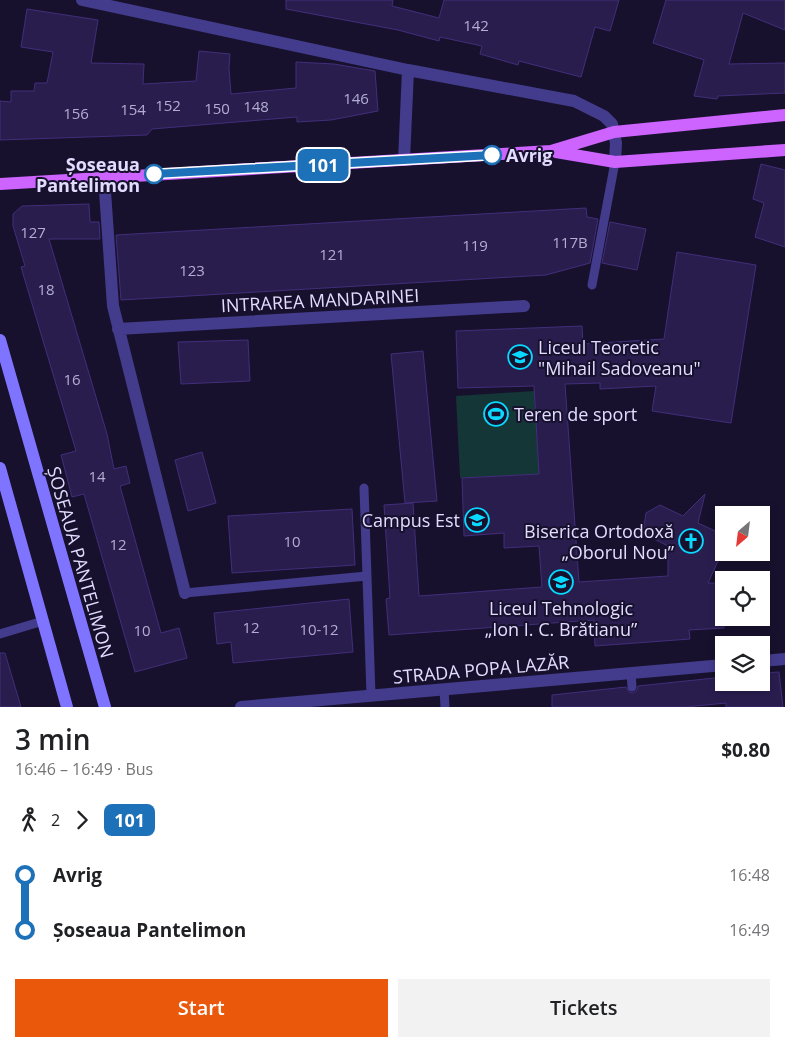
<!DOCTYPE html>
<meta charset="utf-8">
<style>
:root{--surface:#fff;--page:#f2f2f2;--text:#202124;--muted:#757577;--accent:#ea580c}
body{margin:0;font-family:"Open Sans",sans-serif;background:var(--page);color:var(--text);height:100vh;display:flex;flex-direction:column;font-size:19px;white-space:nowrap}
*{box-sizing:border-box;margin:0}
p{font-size:16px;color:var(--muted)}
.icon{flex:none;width:28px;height:28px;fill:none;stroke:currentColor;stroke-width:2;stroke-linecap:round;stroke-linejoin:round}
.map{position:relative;height:707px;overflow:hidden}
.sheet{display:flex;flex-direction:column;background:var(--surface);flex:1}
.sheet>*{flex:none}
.badge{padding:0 10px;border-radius:8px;font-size:18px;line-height:32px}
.needle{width:32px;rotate:208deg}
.buttons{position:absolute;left:715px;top:506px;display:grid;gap:10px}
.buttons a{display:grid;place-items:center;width:55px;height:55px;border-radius:0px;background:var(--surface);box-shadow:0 2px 8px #0003;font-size:25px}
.map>.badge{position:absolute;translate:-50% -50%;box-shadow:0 0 0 2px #fff}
.legs{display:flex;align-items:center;gap:8px;height:55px;padding:0 15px;font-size:16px}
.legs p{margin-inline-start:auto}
.summary{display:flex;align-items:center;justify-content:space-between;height:85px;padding:0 15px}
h1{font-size:28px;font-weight:600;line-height:38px}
.action{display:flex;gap:10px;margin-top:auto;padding:10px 15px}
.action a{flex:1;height:58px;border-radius:0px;background:var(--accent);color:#fff;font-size:20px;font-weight:600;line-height:58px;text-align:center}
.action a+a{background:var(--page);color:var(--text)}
ul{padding:0 15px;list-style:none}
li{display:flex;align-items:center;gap:18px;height:55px;font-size:19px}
li i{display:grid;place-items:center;width:8px;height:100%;margin:0 6px;background:currentColor}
li i::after{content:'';width:12px;height:12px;margin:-6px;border:4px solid;border-radius:50%;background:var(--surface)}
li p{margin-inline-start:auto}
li:first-child i{background:linear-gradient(#0000 50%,currentColor 0)}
li:last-child i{background:linear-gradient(currentColor 50%,#0000 0)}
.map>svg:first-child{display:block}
.green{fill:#143637}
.building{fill:#291d4e;stroke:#422e7a}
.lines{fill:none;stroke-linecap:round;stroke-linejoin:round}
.lane{stroke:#433c8c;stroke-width:9}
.street{stroke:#433c8c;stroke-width:12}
.secondary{stroke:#7f74ff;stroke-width:12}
.primary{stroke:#cd64ff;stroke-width:12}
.line-1-casing{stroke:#fff;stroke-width:11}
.line-1{stroke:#1d71b8;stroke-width:8}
.stop-1-dot{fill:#fff;stroke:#1d71b8;stroke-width:2.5}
.labels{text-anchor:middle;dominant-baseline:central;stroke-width:4;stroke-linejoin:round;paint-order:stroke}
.number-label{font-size:15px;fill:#b4add3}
.stop-label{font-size:18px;font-weight:bold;fill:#e2ddff;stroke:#17112d;text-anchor:start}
.street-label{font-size:18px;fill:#e2ddff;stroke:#17112d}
.poi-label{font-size:18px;fill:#e2ddff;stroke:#17112d;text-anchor:start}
</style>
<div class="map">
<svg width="785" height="707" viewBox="0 0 785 707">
<rect width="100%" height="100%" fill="#17112d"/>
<path class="green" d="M 534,391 L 539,474 L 460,478 L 456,396 Z"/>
<path class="building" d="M 286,0 L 393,0 L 392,6 L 439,18 L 444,0 L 619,0 L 610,31 L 595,27 L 581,77 L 519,61 L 518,65 L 480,54 L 482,46 L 440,37 L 439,41 L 398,30 L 286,9 Z
M 666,0 L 785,0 L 785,30 L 743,13 L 729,64 L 785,63 L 785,93 L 718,96 L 717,99 L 694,96 L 704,60 L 653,43 Z
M 27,9 L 98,20 L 91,63 L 144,64 L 143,84 L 196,81 L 199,51 L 230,54 L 229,68 L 231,94 L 296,88 L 296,62 L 334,64 L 375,71 L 378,111 L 331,120 L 297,122 L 297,117 L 152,129 L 147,135 L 0,140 L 0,101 L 11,102 L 11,91 L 34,91 L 35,83 L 47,83 L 53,52 L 21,47 Z
M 761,164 L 785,170 L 785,247 L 755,237 L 764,203 L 753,199 Z
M 89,204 L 90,222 L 99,222 L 100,239 L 49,239 L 107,434 L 114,469 L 126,466 L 130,483 L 120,486 L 161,633 L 179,628 L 187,658 L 135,672 L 84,494 L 72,497 L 61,455 L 76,451 L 21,267 L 25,266 L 13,226 L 13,214 L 22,206 Z
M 586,208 L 587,217 L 598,219 L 590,263 L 546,275 L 121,300 L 116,235 Z
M 610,222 L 646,229 L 637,270 L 602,263 Z
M 677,252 L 756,265 L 731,423 L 652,411 L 656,386 L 600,389 L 600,383 L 565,384 L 579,582 L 668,576 L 668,546 L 648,536 L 644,526 L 646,513 L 660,505 L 683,516 L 705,494 L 698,523 L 724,535 L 724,548 L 708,583 L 724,583 L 724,628 L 689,630 L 690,639 L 595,646 L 594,620 L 389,635 L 386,599 L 390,598 L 384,505 L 413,503 L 419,596 L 542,587 L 539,546 L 504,548 L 504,533 L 464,536 L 462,478 L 539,474 L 534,386 L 458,388 L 456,331 L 582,326 L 583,344 L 664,339 Z
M 248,340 L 250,381 L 181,384 L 178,342 Z
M 423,351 L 437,501 L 405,503 L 391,354 Z
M 202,452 L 216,503 L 188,511 L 175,460 Z
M 352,509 L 355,565 L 232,573 L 228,516 Z
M 349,599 L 353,652 L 233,663 L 231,642 L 217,644 L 214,613 Z
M 0,653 L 5,653 L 21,707 L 0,707 Z
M 779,672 L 783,707 L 726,707 L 726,703 L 686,707 L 552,707 L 552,695 L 626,687 L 629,692 L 633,693 L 637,690 L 638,686 L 724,677 L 724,682 L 761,682 L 761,673 Z"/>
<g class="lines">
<path class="lane" d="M 592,285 L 615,162
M 364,488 L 371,695
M 185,593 L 367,576
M 0,634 L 43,621
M 631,673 L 632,687
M 444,689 L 445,707"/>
<path class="street" d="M 82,0 L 408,70 L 574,101 L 604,116 L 612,124 L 616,143 L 615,162
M 404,160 L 408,70
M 104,177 L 113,306 L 185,593
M 118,329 L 524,306
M 761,661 L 785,659
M 241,707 L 724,665"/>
<path class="secondary" d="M 0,340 L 105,707
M 0,468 L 67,707"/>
<path class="primary" d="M 556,152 L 615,162 L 785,150
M 0,184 L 551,151 L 614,132 L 785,115"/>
</g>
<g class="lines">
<g class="line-1-casing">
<path id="line-1" d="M 154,174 L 492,155"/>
</g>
<use href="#line-1" class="line-1"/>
</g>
<defs>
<g id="school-ring" transform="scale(1.25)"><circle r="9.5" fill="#17112d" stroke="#09d9ff" stroke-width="1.5"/><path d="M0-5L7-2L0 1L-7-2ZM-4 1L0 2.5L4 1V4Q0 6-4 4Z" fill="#09d9ff"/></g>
<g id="stadium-ring" transform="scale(1.25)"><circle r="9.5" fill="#17112d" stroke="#09d9ff" stroke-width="1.5"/><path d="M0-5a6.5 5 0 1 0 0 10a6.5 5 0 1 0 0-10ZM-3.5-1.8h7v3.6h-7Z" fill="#09d9ff"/></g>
<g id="church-ring" transform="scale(1.25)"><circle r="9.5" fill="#17112d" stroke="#09d9ff" stroke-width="1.5"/><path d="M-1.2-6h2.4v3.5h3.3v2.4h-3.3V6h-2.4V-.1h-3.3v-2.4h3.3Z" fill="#09d9ff"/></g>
</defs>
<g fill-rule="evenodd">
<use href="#school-ring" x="520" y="357"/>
<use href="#stadium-ring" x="496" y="414"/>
<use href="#school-ring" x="477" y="520"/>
<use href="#church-ring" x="691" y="541"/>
<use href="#school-ring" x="561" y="582"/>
</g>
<g class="stop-1-dot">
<circle cx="492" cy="155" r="9"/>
<circle cx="154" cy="174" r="9"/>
</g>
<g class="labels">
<g class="number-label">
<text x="476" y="25">142</text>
<text x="356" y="98">146</text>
<text x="168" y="105">152</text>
<text x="256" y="106">148</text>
<text x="217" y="108">150</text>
<text x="133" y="109">154</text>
<text x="76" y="113">156</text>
<text x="33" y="232">127</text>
<text x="570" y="242">117B</text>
<text x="475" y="245">119</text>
<text x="332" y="254">121</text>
<text x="192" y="270">123</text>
<text x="46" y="289">18</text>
<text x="72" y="379">16</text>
<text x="97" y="476">14</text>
<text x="292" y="541">10</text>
<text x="118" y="544">12</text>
<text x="251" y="627">12</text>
<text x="319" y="629">10-12</text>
<text x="142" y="630">10</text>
</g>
<g class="stop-label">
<text x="506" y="155">Avrig</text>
<text x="140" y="164" text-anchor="end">Șoseaua<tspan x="140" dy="21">Pantelimon</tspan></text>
</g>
<g class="street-label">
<text transform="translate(320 300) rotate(-3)">INTRAREA MANDARINEI</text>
<text transform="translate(81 562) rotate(74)">ȘOSEAUA PANTELIMON</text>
<text transform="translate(481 669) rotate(-5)">STRADA POPA LAZĂR</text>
</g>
<g class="poi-label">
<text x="538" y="347">Liceul Teoretic<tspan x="538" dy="21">"Mihail Sadoveanu"</tspan></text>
<text x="514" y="414">Teren de sport</text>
<text x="460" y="520" text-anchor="end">Campus Est</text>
<text x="674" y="531" text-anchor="end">Biserica Ortodoxă<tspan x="674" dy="21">„Oborul Nou”</tspan></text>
<text x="561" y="608" text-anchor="middle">Liceul Tehnologic<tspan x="561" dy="21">„Ion I. C. Brătianu”</tspan></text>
</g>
</g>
</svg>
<div class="buttons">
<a><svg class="needle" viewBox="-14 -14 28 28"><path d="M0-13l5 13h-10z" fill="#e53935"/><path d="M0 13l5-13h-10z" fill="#757577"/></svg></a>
<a><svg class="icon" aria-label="locate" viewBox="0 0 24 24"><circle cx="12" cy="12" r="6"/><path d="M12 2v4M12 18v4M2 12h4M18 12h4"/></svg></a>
<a><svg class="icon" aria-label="layers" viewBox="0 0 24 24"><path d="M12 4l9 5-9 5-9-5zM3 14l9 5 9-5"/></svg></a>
</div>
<b class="badge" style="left:323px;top:165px;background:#1d71b8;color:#fff">101</b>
</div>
<section class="sheet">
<div class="summary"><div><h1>3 min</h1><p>16:46 – 16:49 · Bus</p></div><b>$0.80</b></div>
<div class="legs"><svg class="icon" aria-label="walk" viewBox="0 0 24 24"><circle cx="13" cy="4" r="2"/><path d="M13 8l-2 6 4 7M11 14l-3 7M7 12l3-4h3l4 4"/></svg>2<svg class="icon" aria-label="forward" viewBox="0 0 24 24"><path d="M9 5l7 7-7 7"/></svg><b class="badge" style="background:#1d71b8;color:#fff">101</b></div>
<ul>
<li><i style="color:#1d71b8"></i><b>Avrig</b><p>16:48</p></li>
<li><i style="color:#1d71b8"></i><b>Șoseaua Pantelimon</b><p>16:49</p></li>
</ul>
<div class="action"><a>Start</a><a>Tickets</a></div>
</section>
